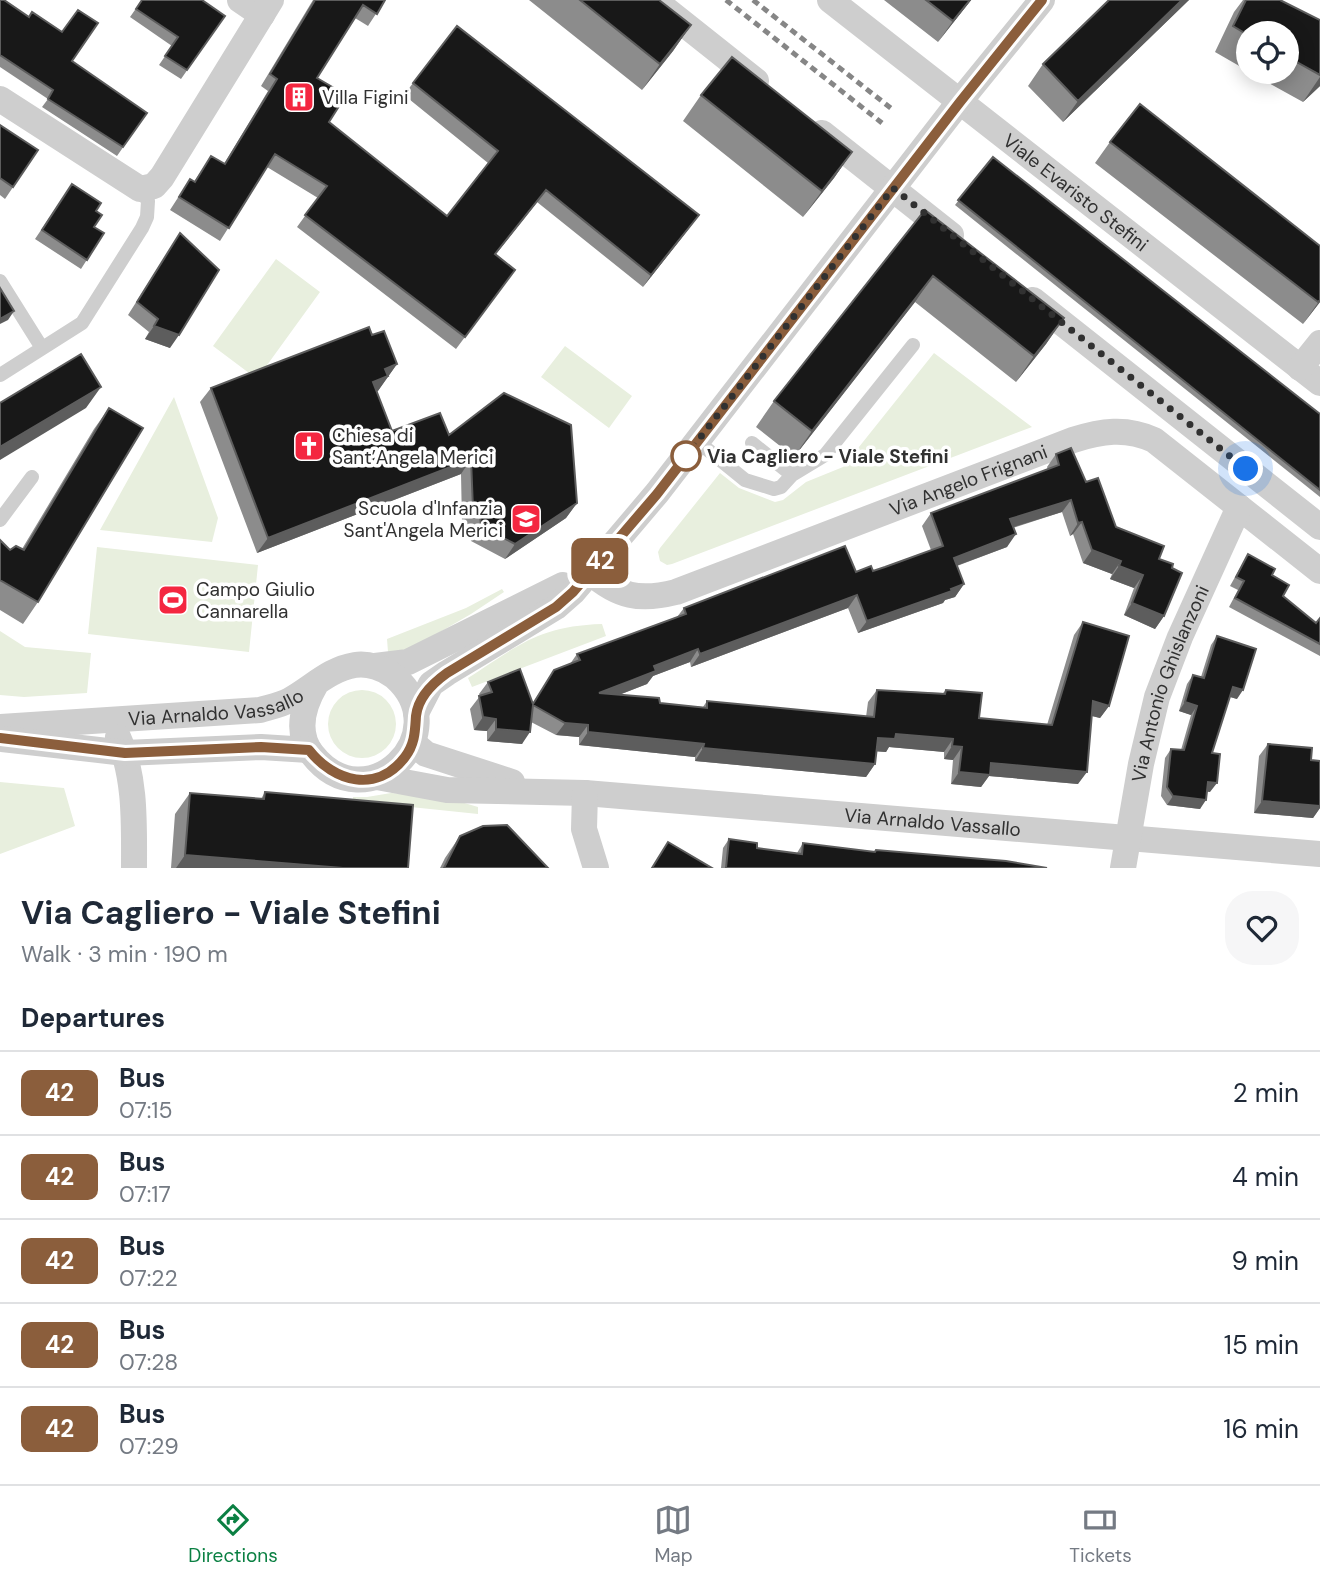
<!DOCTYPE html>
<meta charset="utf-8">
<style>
:root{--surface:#fff;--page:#f6f6f7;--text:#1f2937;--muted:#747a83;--line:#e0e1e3;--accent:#0b8043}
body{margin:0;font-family:"DM Sans",sans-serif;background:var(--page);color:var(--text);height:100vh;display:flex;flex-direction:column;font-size:26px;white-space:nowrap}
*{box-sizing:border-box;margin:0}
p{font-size:23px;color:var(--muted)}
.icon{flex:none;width:38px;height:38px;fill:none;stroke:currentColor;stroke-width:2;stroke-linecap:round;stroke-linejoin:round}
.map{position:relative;height:868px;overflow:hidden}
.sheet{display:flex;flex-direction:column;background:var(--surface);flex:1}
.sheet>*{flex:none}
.badge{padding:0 14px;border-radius:10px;font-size:24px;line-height:46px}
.buttons{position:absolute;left:1236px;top:21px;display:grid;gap:14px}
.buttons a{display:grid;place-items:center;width:63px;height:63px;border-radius:50%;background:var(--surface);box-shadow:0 4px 18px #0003;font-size:35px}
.you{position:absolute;width:35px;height:35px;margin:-18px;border:5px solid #fff;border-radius:50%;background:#1a73e8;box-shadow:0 0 0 10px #1a73e833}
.map>.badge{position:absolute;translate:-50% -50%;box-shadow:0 0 0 4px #fff}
h2{padding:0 21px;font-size:26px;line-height:63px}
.round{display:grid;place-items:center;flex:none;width:74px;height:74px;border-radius:28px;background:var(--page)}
.headline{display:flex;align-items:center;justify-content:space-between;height:119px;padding:0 21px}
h1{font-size:33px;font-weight:700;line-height:52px}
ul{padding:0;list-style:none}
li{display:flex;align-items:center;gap:21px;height:84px;padding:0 21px;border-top:2px solid var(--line)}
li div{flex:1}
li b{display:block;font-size:26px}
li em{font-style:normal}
li .badge{min-width:77px;font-weight:700;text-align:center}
.menu{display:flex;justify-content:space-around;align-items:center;height:98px;border-top:2px solid var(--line);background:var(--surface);font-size:19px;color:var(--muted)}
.menu a{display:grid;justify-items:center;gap:4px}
.menu .on{color:var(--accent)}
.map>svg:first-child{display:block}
.green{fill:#e8efde}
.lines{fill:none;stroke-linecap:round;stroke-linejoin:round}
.service{stroke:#cecece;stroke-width:14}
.minor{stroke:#cecece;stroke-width:26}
.rail{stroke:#868686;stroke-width:5;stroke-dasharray:7 5;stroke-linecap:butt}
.wall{fill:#8c8c8c}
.shaded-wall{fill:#5d5d5d}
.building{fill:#181818;stroke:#5d5d5d;stroke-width:2}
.line-casing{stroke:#fff;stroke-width:16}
.line{stroke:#8b5e3c;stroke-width:10}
.walk{stroke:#313131;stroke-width:7;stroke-dasharray:0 12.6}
.stop-dot{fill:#fff;stroke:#8b5e3c;stroke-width:3.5}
.labels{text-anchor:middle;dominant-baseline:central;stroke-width:7;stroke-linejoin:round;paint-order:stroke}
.poi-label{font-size:19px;fill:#313131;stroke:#fff;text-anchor:start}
.street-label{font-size:19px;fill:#313131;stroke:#fff}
.stop-label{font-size:19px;font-weight:bold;fill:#313131;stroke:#fff;text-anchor:start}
</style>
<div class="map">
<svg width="1320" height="868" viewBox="0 0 1320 868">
<rect width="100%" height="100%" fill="#fff"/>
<path class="green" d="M 276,259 L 320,292 L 257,379 L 213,346 Z
M 565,346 L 632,396 L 609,428 L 541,377 Z
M 934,353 L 1032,427 L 672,564 L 667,565 L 660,561 L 658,552 L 660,548 L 720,473 L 739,488 L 775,502 L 783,500 L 806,482 L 843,467 Z
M 174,397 L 218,518 L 212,542 L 100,530 Z
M 97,547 L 258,565 L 249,652 L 88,634 Z
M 502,589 L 504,592 L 471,614 L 409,650 L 388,652 L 387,639 L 466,608 Z
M 602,624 L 606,636 L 472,687 L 468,678 C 519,645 539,626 602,624 Z
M 0,631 L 25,647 L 91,653 L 87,693 L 24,697 L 0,695 Z
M328 724a34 34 0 1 1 68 0a34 34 0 1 1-68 0Z
M 0,782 L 64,788 L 75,826 L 0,854 Z
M 391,793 L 444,797 L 478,807 L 478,814 L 353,801 L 353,797 L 367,797 Z"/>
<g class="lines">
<path class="service" d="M 0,281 L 42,348
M 0,375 L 82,323 L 142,228 L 147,217 L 148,201 L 140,189
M 697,441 L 745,480 L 774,489 L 781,487 L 792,475 L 825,455 L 913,345
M 752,443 L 792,475
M 0,520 L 32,477"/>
<g class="minor">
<path d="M 240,0 L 262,15"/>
<path d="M 654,0 L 756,81"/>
<path id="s1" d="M 830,0 L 1320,383"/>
<path d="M 0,99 L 140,189 L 154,186 L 162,177 L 271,0"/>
<path d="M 822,133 L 951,235"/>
<path d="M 1033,300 L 1320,527"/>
<path d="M 1300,368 L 1320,343"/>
<path id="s2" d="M 590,572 C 618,597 640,601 676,592 L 1073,440 C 1101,431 1126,427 1154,440 L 1320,571"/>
<path d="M 375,666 L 408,662 L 563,585"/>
<path d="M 416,713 L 431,684 L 447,673 L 556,607 L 573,592 L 657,493 L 960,101 L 1042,0"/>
<path id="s3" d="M 0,727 L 260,710 C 270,707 281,705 290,700 C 312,688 329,669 355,665 C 368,663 384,668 395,677 C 459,734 366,824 312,754 C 295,732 303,706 316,684"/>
<path d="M 118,737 C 136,777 134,825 134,868"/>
<path d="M 2,739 L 125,753 L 261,747 L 309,750"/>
<path d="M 413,743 L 426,754 L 512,782"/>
<path id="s4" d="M 377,777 L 447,790 L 585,793 L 1320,854"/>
<path d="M 585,793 L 584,829 L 596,868"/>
<path id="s5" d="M 1123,868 L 1141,764 L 1157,697 L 1180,637 L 1239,507"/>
</g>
<path class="rail" d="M 726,0 L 882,123
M 753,0 L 892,109"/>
</g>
<path class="wall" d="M 0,0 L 72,61 L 147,113 L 117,156 L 42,107 L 48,99 L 0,67 Z
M 142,0 L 225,16 L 181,79 L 159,65 L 172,46 L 130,17 Z
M 313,0 L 385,0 L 368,26 L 355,18 L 317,78 L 329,122 L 447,216 L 488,163 L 404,95 L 413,83 L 690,227 L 643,287 L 537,202 L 496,254 L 515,270 L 456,349 L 297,227 L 318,198 L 267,167 L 220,241 L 170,210 L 190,179 L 194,182 L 211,156 L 224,164 L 268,91 L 261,86 Z
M 529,0 L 659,0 L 691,25 L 673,51 L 642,90 Z
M 884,0 L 971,0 L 938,42 Z
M 1109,0 L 1189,0 L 1063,122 L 1028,86 L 1043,64 Z
M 1243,0 L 1280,0 L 1320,20 L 1320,86 L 1303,102 L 1249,72 L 1286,72 L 1286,33 L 1248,33 L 1248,71 L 1215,52 L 1234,12 Z
M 701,95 L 852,152 L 834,178 L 803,217 L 683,121 Z
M 0,125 L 38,150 L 5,199 L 0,195 Z
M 1110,142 L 1320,246 L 1320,302 L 1303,324 L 1095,163 Z
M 993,157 L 1320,414 L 1320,497 L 955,205 Z
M 72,184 L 96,211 L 94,227 L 104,233 L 81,269 L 35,239 Z
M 925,210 L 1064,318 L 1046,344 L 1016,382 L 915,302 L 794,457 L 756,427 L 774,401 Z
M 180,233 L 170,348 L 145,339 L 149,332 L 128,315 Z
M 372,335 L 397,364 L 377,392 L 392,431 L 449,435 L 577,503 L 566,518 L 505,559 L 471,541 L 469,530 L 462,523 L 461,474 L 257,553 L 200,402 L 211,388 Z
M 109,408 L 38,602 L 23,624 L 0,610 L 0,540 L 10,550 L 22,549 L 94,429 Z
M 1056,454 L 1086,482 L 1116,527 L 1159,559 L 1164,616 L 1155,629 L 1124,615 L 1134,588 L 1110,579 L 1112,574 L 1083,563 L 1073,534 L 1070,536 L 1062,512 L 1013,528 L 1007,547 L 957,566 L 964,584 L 955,597 L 945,600 L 943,603 L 858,633 L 848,608 L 691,667 L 690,662 L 653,676 L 647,684 L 619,695 L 660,703 L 703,707 L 707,701 L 866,717 L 868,702 L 877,690 L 943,693 L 946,690 L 979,718 L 1047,725 L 1074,635 L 1083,622 L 1109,706 L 1100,718 L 1092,716 L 1078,784 L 989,776 L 981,787 L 951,784 L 953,760 L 944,759 L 944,752 L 934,751 L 889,747 L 886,752 L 877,751 L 875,764 L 866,777 L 695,761 L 695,757 L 579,745 L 579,737 L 556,735 L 531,722 L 522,744 L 487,741 L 487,731 L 474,730 L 470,709 L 480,696 L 479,694 L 488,682 L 533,703 L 554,670 L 570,664 L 577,654 L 677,617 L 684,608 L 856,572 L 873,571 L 931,550 L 922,526 L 931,513 L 1048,470 L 1047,467 Z
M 1248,554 L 1272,575 L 1283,596 L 1316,623 L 1320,618 L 1320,656 L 1229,607 L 1238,590 L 1230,586 Z
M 1217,636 L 1237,699 L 1230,697 L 1212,753 L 1210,792 L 1207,791 L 1200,809 L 1167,805 L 1161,796 L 1165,758 L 1171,749 L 1181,750 L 1191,715 L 1179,711 L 1187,684 L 1193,675 L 1201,677 L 1211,645 Z
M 1268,744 L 1311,760 L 1320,761 L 1320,808 L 1313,818 L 1254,813 L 1259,756 Z
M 265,792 L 408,868 L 171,868 L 175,814 L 190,793 L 261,799 Z
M 460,836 L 548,868 L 440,868 L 445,858 Z
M 729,839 L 757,848 L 797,853 L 803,843 L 874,852 L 876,850 L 1047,868 L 721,868 L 723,848 Z"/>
<path class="shaded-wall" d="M 970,0 L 971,0 L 938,42 L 953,21 Z
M 1182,0 L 1189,0 L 1063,122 L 1078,101 Z
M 691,25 L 673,51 L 642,90 L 660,64 Z
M 1320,77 L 1320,86 L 1303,102 Z
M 852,152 L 834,178 L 803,217 L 822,191 Z
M 546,190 L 537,202 L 486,266 L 495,254 Z
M 699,215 L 690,227 L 643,287 L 651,275 Z
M 933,276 L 915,302 L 794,457 L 812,431 Z
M 1320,300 L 1320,302 L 1303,324 Z
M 14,311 L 8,320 L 0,324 L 0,319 Z
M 1064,318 L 1046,344 L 1016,382 L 1034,356 Z
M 154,326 L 179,335 L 170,348 L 145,339 Z
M 397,364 L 378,391 L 362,397 L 373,382 L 385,369 Z
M 101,387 L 86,408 L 0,460 L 0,447 Z
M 471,459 L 461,474 L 257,553 L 268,538 Z
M 1071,500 L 1062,512 L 1001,531 L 1010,519 Z
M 577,503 L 566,518 L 505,559 L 515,544 Z
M 1082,522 L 1073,534 L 1070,536 L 1078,523 Z
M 1016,534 L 1007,547 L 945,570 L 954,558 Z
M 1092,550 L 1121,561 L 1112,574 L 1083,563 Z
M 1119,566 L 1143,575 L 1134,588 L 1110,579 Z
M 964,584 L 955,597 L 945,600 L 943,603 L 858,633 L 867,621 Z
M 857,595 L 848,608 L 691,667 L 700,654 Z
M 1132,603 L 1164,616 L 1155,629 L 1124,615 Z
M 698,649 L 690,662 L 653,676 L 647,684 L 590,706 L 599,693 L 654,666 Z
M 1233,687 L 1243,690 L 1237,699 L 1227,696 Z
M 1093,701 L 1109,706 L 1100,718 L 1084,714 Z
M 1185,702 L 1197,706 L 1191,715 L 1179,711 Z
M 483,717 L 496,719 L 487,731 L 474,730 Z
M 565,723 L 588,725 L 579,737 L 556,735 Z
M 496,729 L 530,732 L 522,744 L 487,741 Z
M 588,732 L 704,744 L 695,757 L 579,745 Z
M 896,734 L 953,739 L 944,752 L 889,747 L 886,752 L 869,751 L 878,738 Z
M 952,746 L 962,747 L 953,760 L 944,759 Z
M 703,748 L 875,764 L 866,777 L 695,761 Z
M 991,763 L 1087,772 L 1078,784 L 989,776 L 981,787 L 951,784 L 959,772 Z
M 1208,782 L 1217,783 L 1210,792 L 1202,791 Z
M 1173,796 L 1206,800 L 1200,809 L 1167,805 Z
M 1262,801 L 1320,806 L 1320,808 L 1313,818 L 1254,813 Z
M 185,855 L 343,868 L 176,868 Z"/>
<path class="building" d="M 0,0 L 4,0 L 29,17 L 32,12 L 62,32 L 78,10 L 98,23 L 72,61 L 147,113 L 123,147 L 48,99 L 53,90 L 0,55 Z
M 142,0 L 202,0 L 225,16 L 187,70 L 165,56 L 178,37 L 136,9 Z
M 315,0 L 385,0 L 377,14 L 363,5 L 317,78 L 346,95 L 329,122 L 447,216 L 498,151 L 413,83 L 457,26 L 699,215 L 651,275 L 546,190 L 495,254 L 515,270 L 465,337 L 305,215 L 327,186 L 275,154 L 229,228 L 179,197 L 190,179 L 195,182 L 211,156 L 225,164 L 277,79 L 270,74 Z
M 580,0 L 659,0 L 691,25 L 660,64 Z
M 926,0 L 970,0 L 953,21 Z
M 1109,0 L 1182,0 L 1078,101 L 1043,64 Z
M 1246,0 L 1280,0 L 1320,20 L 1320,75 L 1286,56 L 1286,33 L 1248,33 L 1248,35 L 1233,26 Z
M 732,57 L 852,152 L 822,191 L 701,95 Z
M 1140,104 L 1320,246 L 1320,300 L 1318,302 L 1110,142 Z
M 0,125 L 38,150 L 13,187 L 0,178 Z
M 993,157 L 1320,414 L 1320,490 L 958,200 Z
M 72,184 L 101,203 L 96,211 L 102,215 L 94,227 L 104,233 L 87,260 L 42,230 Z
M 925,210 L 1064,318 L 1034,356 L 933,276 L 812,431 L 774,401 Z
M 180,233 L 219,270 L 179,335 L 154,326 L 158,319 L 137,302 Z
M 0,288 L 14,311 L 0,319 Z
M 369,327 L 372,335 L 384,331 L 397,364 L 385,369 L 388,376 L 373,382 L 392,431 L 440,413 L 449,435 L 504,393 L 571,425 L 577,503 L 515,544 L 481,526 L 480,515 L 473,509 L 471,459 L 268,538 L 211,388 Z
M 81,354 L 101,387 L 0,447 L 0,403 Z
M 109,408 L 143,428 L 38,602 L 0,580 L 0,540 L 10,550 L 16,546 L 24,550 Z
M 1071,448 L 1086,482 L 1098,478 L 1116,527 L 1164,546 L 1159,559 L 1173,564 L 1172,568 L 1182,573 L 1164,616 L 1132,603 L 1143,575 L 1119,566 L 1121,561 L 1092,550 L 1082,522 L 1078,523 L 1071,500 L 1010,519 L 1016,534 L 954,558 L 964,584 L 951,589 L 952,591 L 867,621 L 857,595 L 700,654 L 698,649 L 654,666 L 656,671 L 599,693 L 659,698 L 660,703 L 707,708 L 707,701 L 874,717 L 877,690 L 945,694 L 946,690 L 982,693 L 979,718 L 1052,725 L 1083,622 L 1129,636 L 1109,706 L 1093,701 L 1087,772 L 991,763 L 990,775 L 959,772 L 962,747 L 952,746 L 953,739 L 943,738 L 896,734 L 895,739 L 878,738 L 875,764 L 703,748 L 704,744 L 588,732 L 588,725 L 565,723 L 533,705 L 530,732 L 496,729 L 496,719 L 483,717 L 479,696 L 492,692 L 488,682 L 520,669 L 533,704 L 554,670 L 580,660 L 577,654 L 686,614 L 684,608 L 845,546 L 856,572 L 871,566 L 873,571 L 885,567 L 943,546 L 931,513 L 1059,465 L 1056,454 Z
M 1248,554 L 1275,569 L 1272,575 L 1289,585 L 1283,596 L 1316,623 L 1320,618 L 1320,644 L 1235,598 L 1244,581 L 1236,577 Z
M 1217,636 L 1256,649 L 1243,690 L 1233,687 L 1212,753 L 1220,754 L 1217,783 L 1208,782 L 1206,800 L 1173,796 L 1167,787 L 1171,749 L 1184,750 L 1197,706 L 1185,702 L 1193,675 L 1204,678 Z
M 1268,744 L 1312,748 L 1311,760 L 1320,761 L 1320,806 L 1262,801 Z
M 265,792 L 413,805 L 408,868 L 343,868 L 185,855 L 190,793 L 264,799 Z
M 507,825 L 548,868 L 444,868 L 460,836 L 483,826 Z
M 729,839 L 757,843 L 757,848 L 802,854 L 803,843 L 875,852 L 876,850 L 1006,861 L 1047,868 L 726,868 Z
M 668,842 L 712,868 L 652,868 Z"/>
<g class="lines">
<g class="line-casing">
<path id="line" d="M 0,738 L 125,753 L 261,747 L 309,750 C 334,782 377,794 405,757 C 415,744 415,731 416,716 C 418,697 433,683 447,673 L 556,607 L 573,592 L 657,494 L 960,102 L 1042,0"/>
</g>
<use href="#line" class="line"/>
<path class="walk" d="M 686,456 L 893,188 L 1246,469"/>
</g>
<defs>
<g id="building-square" transform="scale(1.575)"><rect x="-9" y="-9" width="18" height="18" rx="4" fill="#f42640" stroke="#fff"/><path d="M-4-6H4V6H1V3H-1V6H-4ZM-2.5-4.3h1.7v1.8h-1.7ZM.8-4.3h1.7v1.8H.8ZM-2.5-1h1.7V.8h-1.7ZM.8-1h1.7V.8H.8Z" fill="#fff"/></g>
<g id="church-square" transform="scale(1.575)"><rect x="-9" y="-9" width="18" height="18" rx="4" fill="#f42640" stroke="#fff"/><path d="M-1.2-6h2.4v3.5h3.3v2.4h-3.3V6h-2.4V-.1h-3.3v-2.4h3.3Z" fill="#fff"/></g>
<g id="school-square" transform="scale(1.575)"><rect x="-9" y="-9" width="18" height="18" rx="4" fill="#f42640" stroke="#fff"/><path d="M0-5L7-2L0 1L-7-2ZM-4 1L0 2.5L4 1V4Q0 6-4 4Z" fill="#fff"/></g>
<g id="stadium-square" transform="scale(1.575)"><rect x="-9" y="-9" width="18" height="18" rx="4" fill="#f42640" stroke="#fff"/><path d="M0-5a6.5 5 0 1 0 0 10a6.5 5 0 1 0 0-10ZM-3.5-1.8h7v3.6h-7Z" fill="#fff"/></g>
</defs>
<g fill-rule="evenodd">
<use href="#building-square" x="299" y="97"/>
<use href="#church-square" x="309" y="446"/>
<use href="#school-square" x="526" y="519"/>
<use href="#stadium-square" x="173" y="600"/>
</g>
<circle class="stop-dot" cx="686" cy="456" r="14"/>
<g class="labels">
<g class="poi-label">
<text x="322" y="97">Villa Figini</text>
<text x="332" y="435">Chiesa di<tspan x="332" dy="22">Sant’Angela Merici</tspan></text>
<text x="503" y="508" text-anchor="end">Scuola d'Infanzia<tspan x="503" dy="22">Sant'Angela Merici</tspan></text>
<text x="196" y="589">Campo Giulio<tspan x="196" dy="22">Cannarella</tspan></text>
</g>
<g class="street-label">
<text stroke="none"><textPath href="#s1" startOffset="312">Viale Evaristo Stefini</textPath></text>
<text stroke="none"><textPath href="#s2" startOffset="406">Via Angelo Frignani</textPath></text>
<text stroke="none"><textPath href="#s5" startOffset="191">Via Antonio Ghislanzoni</textPath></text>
<text stroke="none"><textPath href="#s3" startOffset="217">Via Arnaldo Vassallo</textPath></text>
<text stroke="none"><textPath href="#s4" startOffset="558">Via Arnaldo Vassallo</textPath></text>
</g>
<g class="stop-label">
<text x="707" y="456">Via Cagliero - Viale Stefini</text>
</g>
</g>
</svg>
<div class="buttons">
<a><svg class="icon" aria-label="locate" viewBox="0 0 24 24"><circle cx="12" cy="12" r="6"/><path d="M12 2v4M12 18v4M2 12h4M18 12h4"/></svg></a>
</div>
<div class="you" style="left:1246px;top:469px"></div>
<b class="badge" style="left:600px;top:561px;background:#8b5e3c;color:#fff">42</b>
</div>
<section class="sheet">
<div class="headline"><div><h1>Via Cagliero - Viale Stefini</h1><p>Walk · 3 min · 190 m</p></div><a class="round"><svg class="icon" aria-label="heart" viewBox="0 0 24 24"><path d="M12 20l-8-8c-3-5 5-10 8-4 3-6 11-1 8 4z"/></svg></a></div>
<h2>Departures</h2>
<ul>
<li><span class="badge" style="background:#8b5e3c;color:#fff">42</span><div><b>Bus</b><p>07:15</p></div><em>2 min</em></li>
<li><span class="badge" style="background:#8b5e3c;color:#fff">42</span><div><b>Bus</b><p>07:17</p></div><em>4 min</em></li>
<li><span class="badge" style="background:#8b5e3c;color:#fff">42</span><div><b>Bus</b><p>07:22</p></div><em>9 min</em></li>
<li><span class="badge" style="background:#8b5e3c;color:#fff">42</span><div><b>Bus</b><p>07:28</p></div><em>15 min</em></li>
<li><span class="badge" style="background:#8b5e3c;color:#fff">42</span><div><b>Bus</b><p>07:29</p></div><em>16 min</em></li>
</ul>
</section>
<nav class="menu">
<a class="on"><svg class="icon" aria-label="directions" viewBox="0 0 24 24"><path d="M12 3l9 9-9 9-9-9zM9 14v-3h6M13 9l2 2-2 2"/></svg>Directions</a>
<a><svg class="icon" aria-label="map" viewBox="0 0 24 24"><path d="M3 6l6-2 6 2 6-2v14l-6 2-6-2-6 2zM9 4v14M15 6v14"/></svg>Map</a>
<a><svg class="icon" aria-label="tickets" viewBox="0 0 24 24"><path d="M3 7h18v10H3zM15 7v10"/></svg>Tickets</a>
</nav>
